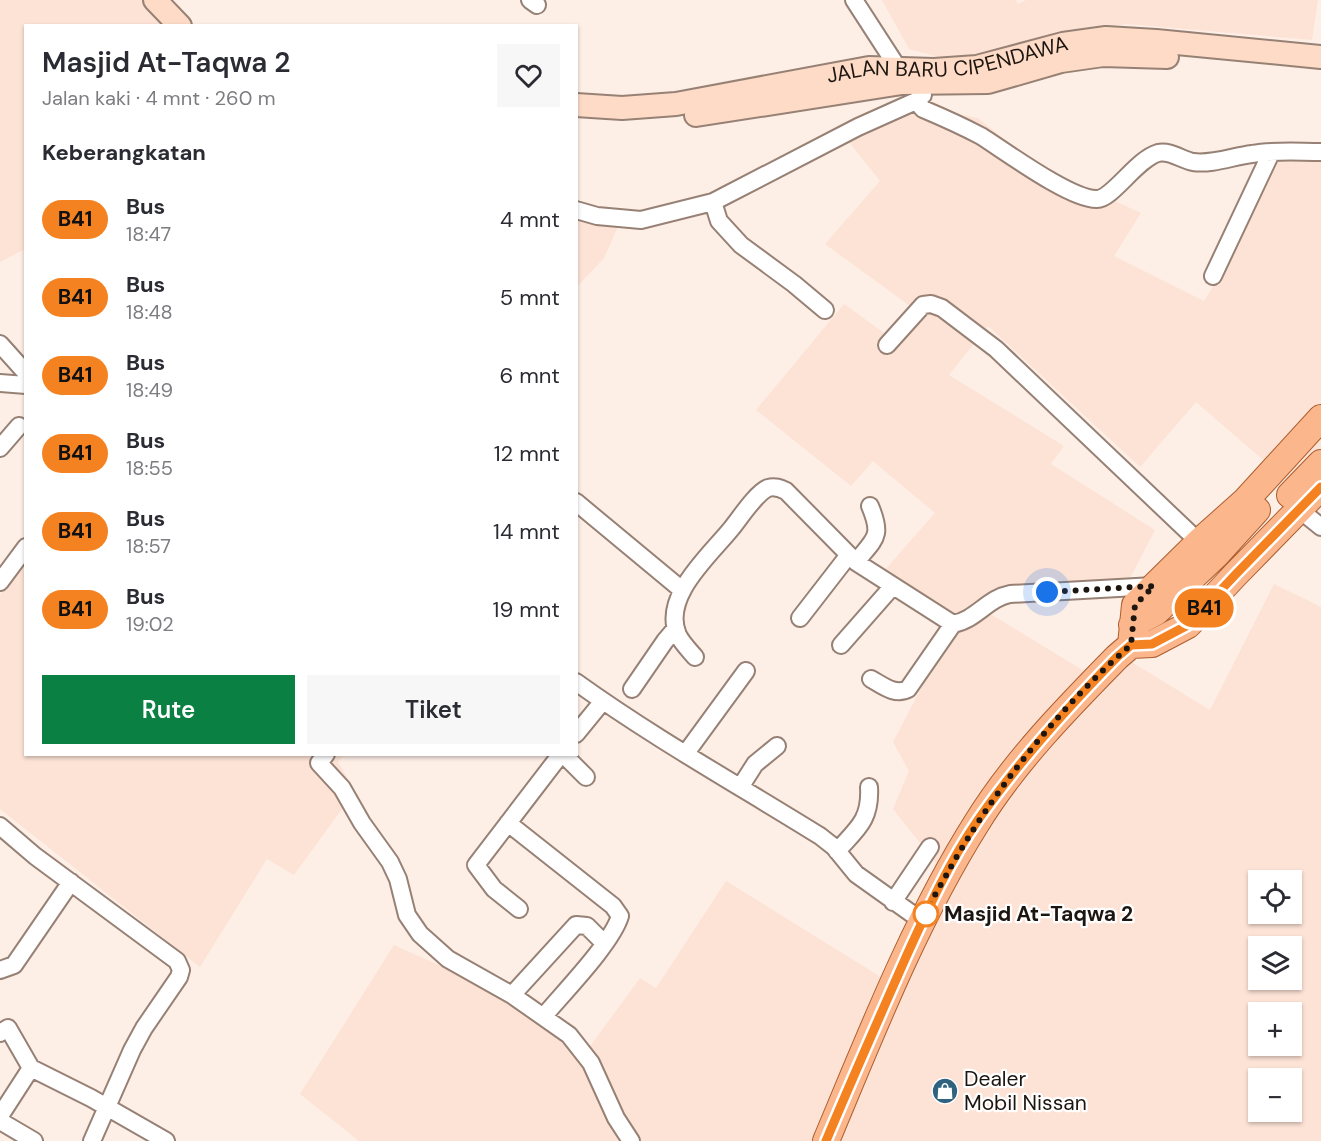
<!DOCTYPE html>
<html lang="id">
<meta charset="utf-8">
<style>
:root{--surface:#fff;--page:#f7f7f7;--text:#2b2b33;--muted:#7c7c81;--accent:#0b8043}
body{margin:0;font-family:"DM Sans",sans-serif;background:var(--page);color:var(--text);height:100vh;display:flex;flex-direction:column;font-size:22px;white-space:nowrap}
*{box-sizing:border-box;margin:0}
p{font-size:20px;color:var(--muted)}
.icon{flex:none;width:33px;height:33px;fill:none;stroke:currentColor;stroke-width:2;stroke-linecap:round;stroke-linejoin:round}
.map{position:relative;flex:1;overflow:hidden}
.panel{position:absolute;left:24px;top:24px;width:554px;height:732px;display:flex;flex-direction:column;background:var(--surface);border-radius:0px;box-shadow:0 2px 4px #0004}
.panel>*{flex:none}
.badge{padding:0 12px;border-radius:20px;font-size:21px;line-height:39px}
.buttons{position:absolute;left:1248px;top:870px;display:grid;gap:12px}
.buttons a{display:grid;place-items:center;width:54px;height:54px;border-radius:0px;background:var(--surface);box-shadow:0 2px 4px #0004;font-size:30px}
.you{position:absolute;width:30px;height:30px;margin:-15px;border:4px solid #fff;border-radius:50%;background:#1a73e8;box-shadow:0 0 0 9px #1a73e833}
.map>.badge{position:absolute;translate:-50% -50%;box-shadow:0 0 0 3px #fff}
h2{padding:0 18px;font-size:22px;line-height:54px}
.round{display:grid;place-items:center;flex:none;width:63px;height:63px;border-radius:0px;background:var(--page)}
.head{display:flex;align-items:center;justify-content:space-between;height:102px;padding:0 18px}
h1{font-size:28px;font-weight:600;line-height:45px}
.button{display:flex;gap:12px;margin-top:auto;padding:12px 18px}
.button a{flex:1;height:69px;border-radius:0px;background:var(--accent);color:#fff;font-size:24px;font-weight:600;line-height:69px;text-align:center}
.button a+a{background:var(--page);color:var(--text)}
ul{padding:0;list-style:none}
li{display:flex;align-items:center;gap:18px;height:78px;padding:0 18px}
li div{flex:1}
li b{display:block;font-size:22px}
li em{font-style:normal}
li .badge{min-width:66px;font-weight:700;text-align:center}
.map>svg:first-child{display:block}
.built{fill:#fde3d6;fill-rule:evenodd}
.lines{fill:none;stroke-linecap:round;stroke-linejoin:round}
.street-casing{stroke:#978175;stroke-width:20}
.secondary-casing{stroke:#978175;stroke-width:26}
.primary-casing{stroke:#ac5e2f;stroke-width:28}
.street{stroke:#fff;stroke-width:16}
.secondary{stroke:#fddbc6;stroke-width:22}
.primary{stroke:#fbb68c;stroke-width:26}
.line-casing{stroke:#fff;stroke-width:14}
.line{stroke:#f58220;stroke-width:9}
.walk{stroke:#1d1510;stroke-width:6;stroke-dasharray:0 10.8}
.stop-dot{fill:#fff;stroke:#f58220;stroke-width:3}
.labels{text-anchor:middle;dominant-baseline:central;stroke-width:4.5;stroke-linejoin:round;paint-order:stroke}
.street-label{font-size:21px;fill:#1d1510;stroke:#fff}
.stop-label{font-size:21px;font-weight:bold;fill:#1d1510;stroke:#fff;text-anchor:start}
.poi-label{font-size:21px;fill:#1d1510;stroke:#fff;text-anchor:start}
</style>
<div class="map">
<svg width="1321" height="1141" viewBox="0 0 1321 1141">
<rect width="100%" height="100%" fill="#fdeee6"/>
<path class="built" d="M 0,0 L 159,0 L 184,25 L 26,26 L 25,249 L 0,262 Z
M 882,0 L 1016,0 L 1018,4 L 1026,0 L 1318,0 L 1312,40 L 1126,24 L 1016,45 L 953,61 L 909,49 Z
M 891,101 L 978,118 L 1036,165 L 1141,213 L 1114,256 L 1204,301 L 1240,243 L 1272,147 L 1321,147 L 1321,473 L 1299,491 L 1196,402 L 1140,467 L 988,326 L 949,375 L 1064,446 L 1051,464 L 1155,530 L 1127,584 L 1005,592 L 984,610 L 1107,685 L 1130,661 L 1210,710 L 1274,584 L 1321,607 L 1321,1141 L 359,1141 L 300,1094 L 394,945 L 552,1016 L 588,1049 L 640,978 L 656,988 L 726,881 L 884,979 L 936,863 L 893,809 L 909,771 L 893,742 L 956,622 L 882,573 L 935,513 L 873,461 L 851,486 L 756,410 L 844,304 L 895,341 L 921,314 L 825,244 L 880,181 L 838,128 ZM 1258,880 L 1292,880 L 1292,914 L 1258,914 ZM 1258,946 L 1292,946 L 1292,980 L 1258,980 ZM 1258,1012 L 1292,1012 L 1292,1046 L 1258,1046 ZM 1258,1078 L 1292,1078 L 1292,1112 L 1258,1112 Z
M 576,209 L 621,220 L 604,258 L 576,288 Z
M 25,555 L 26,754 L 344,755 L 338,762 L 355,791 L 294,875 L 267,859 L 200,967 L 0,809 L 0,596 L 8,577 Z"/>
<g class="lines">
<g class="street-casing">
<path id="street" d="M 530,0 L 537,5
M 854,0 L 898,68
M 916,101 L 923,109 C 942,117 962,126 981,136 C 1005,151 1071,200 1097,199 C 1112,199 1137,159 1158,153 C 1170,150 1182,160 1193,162 C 1212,165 1234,156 1252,154 C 1275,150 1298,152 1321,152
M 713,202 L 719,221 L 741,245 L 794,284 L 825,310
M 576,210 L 597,216 L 641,220 L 713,202 L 858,127 L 916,101 L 923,95
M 1213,276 L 1271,153
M 0,344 L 26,373
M 887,345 L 923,305 L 931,304 L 942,308 L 996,349 L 1199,542
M 0,383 L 26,385
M 0,448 L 19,426
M 576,502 L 682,590
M 1300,510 L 1321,527
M 856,562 C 875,538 883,537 870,506
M 0,582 L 26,547
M 800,618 L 848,556
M 841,645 L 892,587
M 695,657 C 689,650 682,643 678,635 C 661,597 710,555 731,529 C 740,518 756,493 768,488 C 775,486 780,488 786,491 L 856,562 L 953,624 C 976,620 988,598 1010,594 L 1154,586
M 871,679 C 882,685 895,696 908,689 L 953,624
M 576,682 C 654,738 738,785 820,836 L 834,847 L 856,874 L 922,921
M 632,689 L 665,641 L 676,628
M 576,734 L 603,701
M 686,753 L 746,671
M 326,754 L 319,763 L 342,788 L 362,823 L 390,862 L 398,879 L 407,915 L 420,934 L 448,959 L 512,995 L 569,1035 L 591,1063 L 616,1118 L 631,1141
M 563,754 L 586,777
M 741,786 L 755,764 L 777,746
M 508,823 L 613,906 L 620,916 C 612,943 564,992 544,1016
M 0,826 L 35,856 L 177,961 L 181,970 L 179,977 L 144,1028 L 132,1050 L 92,1141
M 837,851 C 857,829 871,820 869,787
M 893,902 L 930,847
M 519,909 L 494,889 L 476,865 L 561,754
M 0,970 L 14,965 L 71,882
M 512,995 L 576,925 L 587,926 L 604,943
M 0,1033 L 8,1028 L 31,1068 L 91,1098 L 166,1141
M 0,1116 L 31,1068
M 0,1121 L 34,1141"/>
</g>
<g class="secondary-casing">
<g id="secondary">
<path d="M 155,0 L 180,26"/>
<path id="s1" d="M 576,105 L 622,108 L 676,104 L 869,68 L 934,70 L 977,67 L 1063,44 L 1106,38 L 1156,41 L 1321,57"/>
<path d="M 696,115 L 902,83 L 988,82 L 1061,61 L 1103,55 L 1167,57"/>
</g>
</g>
<g class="primary-casing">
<path id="primary" d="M 1290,495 L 1321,463
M 1132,625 L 1156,612 L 1217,554 L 1257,510
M 1131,645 L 1135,605 L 1199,542 L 1245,501 L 1321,418
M 826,1141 C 871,1034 914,923 976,824 C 1014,762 1066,709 1117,657 L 1131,645 L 1152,644 L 1188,625 L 1236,574 L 1321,487"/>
</g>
<use href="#street" class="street"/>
<use href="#secondary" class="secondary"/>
<use href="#primary" class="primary"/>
</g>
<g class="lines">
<g class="line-casing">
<path id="line" d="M 826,1141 C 852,1079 879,1018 906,957 C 927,911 949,862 978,820 C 1019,761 1067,708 1117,657 L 1131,645 L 1152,644 L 1188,625 L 1236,574 L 1321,487"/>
</g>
<use href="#line" class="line"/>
<path class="walk" d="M 926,914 C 929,904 941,885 948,872 C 993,791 1061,705 1131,645 L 1135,605 L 1154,586 L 1047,592"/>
</g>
<defs>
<g id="shop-disc" transform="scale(1.35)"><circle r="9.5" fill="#2f627f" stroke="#fff"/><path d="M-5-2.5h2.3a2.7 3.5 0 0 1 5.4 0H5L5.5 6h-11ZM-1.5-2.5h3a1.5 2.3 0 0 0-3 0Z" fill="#fff"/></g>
</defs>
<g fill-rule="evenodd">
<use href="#shop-disc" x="945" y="1091"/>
</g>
<circle class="stop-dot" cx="926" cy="914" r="12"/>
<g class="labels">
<g class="street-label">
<text stroke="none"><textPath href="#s1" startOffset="376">JALAN BARU CIPENDAWA</textPath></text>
</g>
<g class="stop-label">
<text x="944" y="914">Masjid At-Taqwa 2</text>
</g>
<g class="poi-label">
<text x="964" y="1079">Dealer<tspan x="964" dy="24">Mobil Nissan</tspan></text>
</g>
</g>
</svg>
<div class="buttons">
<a><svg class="icon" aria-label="locate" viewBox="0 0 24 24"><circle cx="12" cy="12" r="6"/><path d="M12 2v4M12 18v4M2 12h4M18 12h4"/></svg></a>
<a><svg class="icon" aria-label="layers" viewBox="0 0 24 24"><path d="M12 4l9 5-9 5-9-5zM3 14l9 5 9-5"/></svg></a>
<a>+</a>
<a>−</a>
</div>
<div class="you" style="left:1047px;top:592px"></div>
<b class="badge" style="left:1204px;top:608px;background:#f58220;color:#111">B41</b>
<section class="panel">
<div class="head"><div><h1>Masjid At-Taqwa 2</h1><p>Jalan kaki · 4 mnt · 260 m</p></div><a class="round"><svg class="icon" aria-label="heart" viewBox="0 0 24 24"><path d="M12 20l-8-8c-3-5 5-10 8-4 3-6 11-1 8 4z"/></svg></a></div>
<h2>Keberangkatan</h2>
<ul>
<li><span class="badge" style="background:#f58220;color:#111">B41</span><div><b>Bus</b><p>18:47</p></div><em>4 mnt</em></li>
<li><span class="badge" style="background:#f58220;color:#111">B41</span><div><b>Bus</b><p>18:48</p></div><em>5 mnt</em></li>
<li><span class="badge" style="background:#f58220;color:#111">B41</span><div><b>Bus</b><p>18:49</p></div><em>6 mnt</em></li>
<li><span class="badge" style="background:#f58220;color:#111">B41</span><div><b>Bus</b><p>18:55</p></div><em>12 mnt</em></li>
<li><span class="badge" style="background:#f58220;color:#111">B41</span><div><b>Bus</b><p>18:57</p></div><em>14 mnt</em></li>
<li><span class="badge" style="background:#f58220;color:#111">B41</span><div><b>Bus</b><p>19:02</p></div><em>19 mnt</em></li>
</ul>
<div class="button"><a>Rute</a><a>Tiket</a></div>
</section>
</div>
